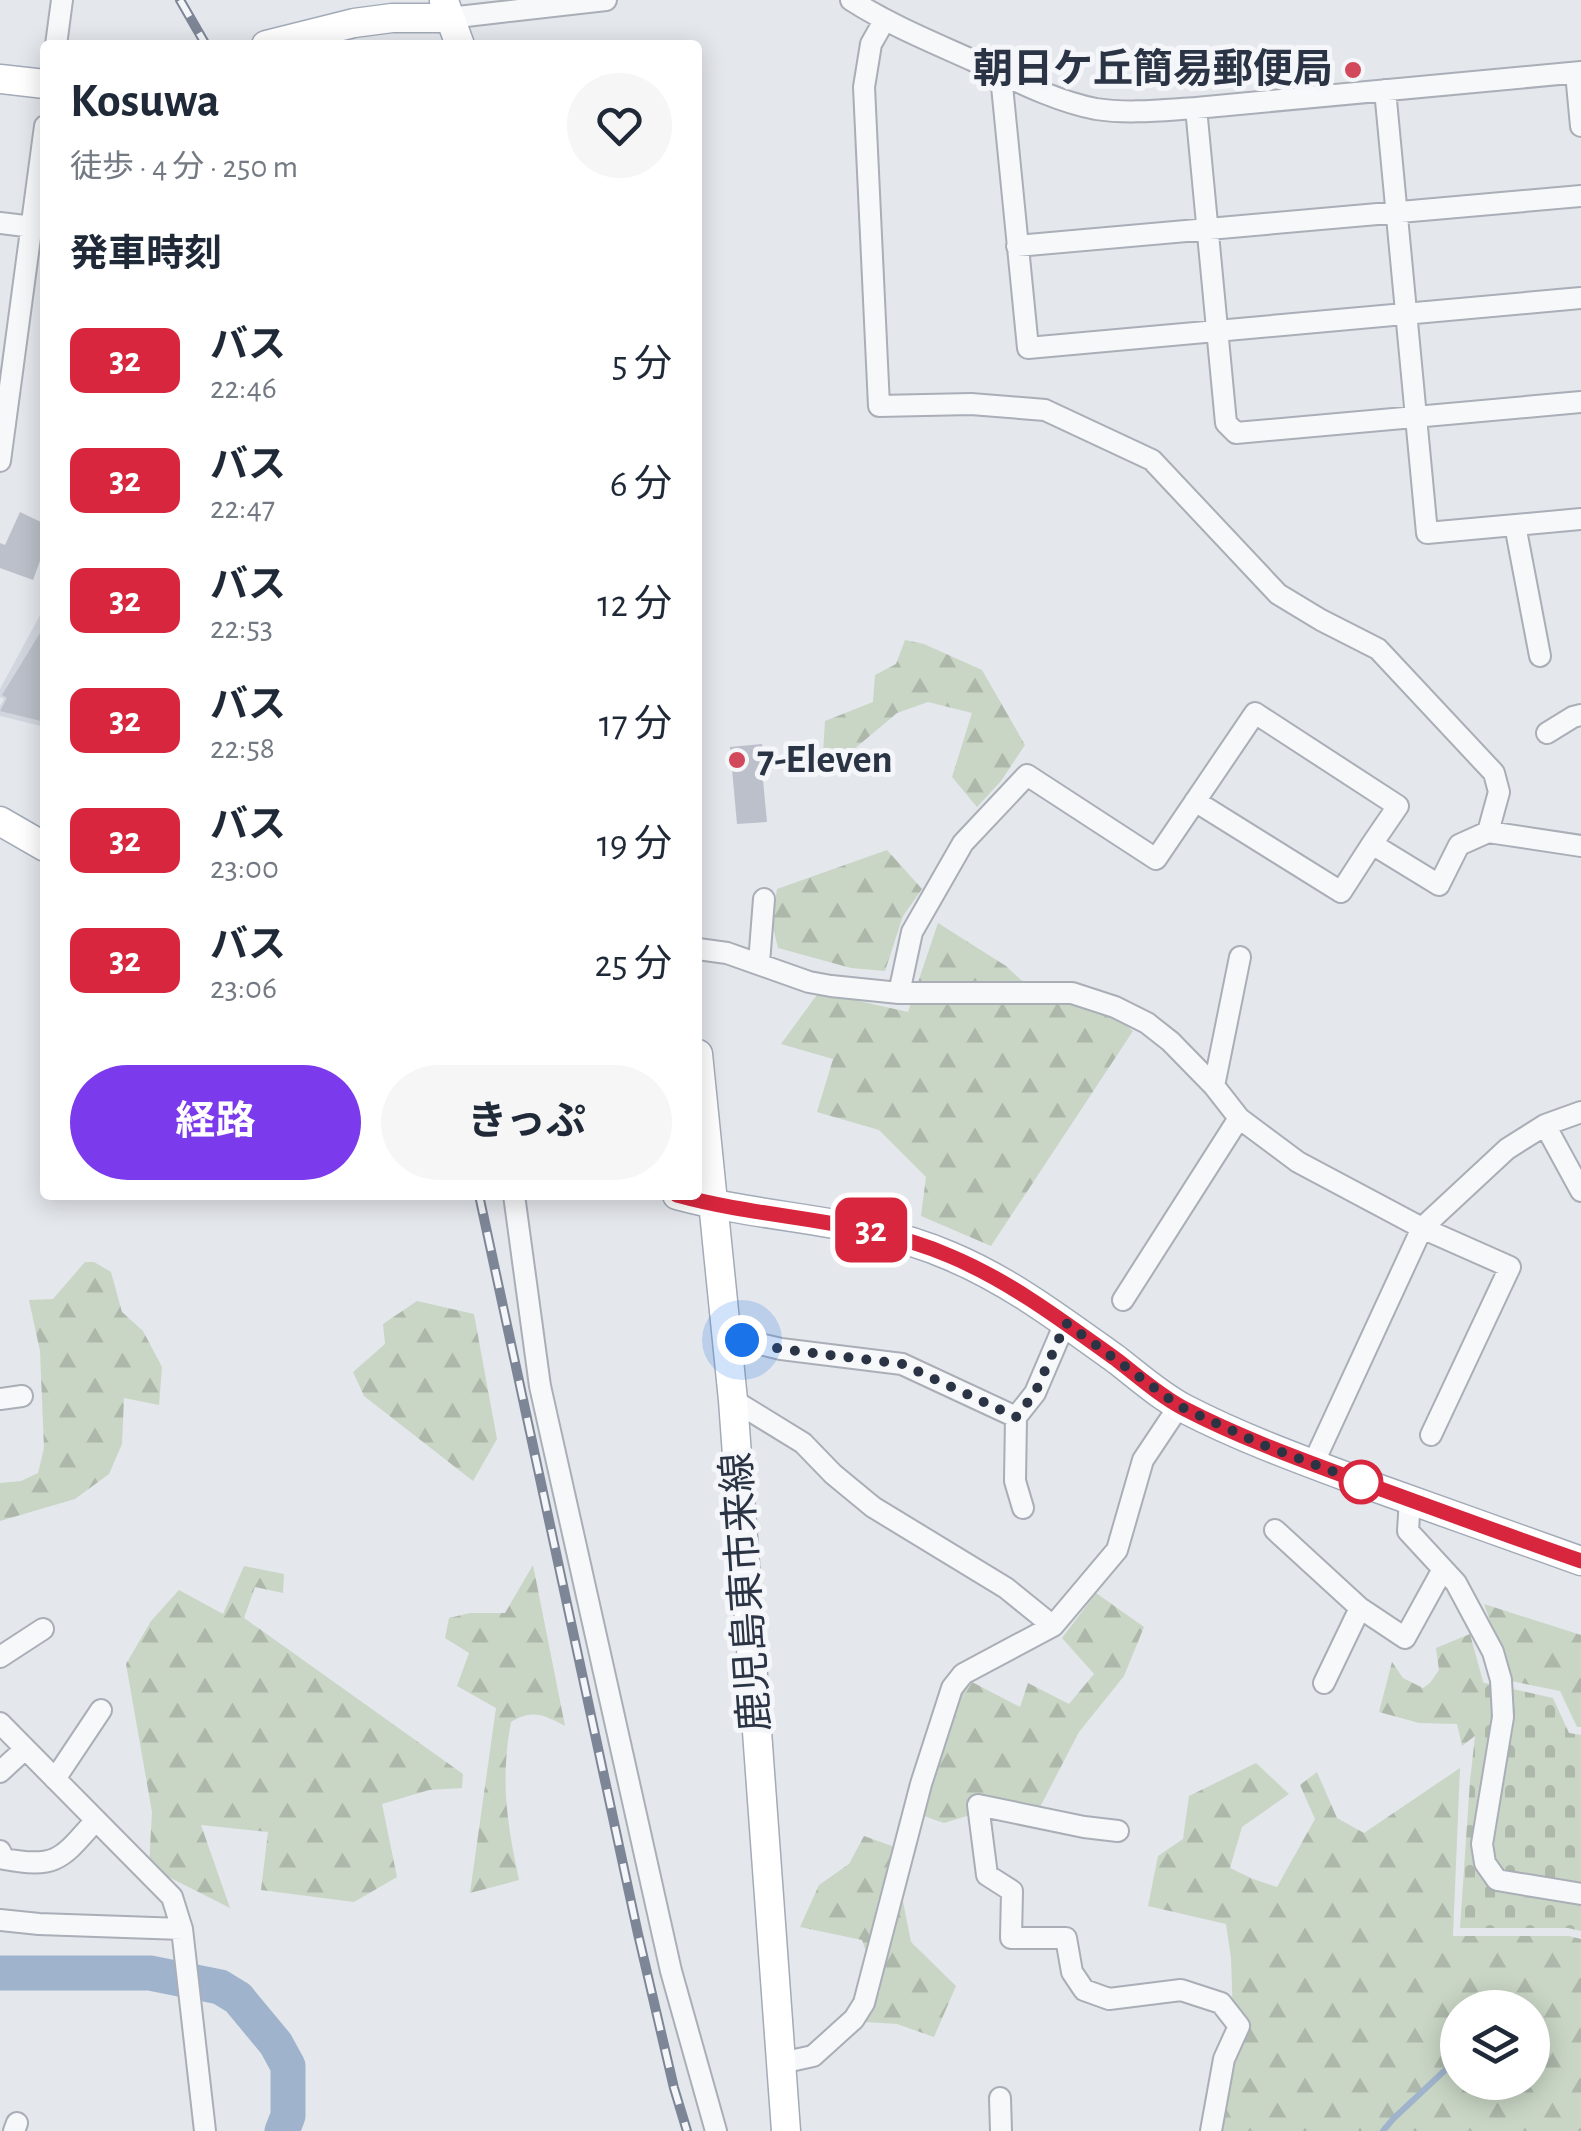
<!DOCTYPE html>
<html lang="ja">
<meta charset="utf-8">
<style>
:root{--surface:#fff;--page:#f6f6f7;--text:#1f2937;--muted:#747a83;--accent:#7c3aed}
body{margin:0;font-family:"Alegreya Sans","Noto Sans JP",sans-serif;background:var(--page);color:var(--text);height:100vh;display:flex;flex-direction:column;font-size:38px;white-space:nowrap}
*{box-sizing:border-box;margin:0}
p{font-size:32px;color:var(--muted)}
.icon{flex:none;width:55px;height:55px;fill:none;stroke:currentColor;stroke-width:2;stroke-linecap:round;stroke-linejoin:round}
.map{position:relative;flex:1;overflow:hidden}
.sheet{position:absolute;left:40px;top:40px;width:662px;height:1160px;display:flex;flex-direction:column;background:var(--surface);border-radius:10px;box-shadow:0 5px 25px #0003}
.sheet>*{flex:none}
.badge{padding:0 20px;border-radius:15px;font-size:35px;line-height:65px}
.controls{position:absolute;left:1440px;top:1990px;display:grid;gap:20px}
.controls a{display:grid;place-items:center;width:110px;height:110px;border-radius:50%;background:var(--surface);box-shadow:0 5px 25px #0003;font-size:50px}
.you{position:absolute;width:50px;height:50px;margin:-25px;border:8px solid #fff;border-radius:50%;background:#1a73e8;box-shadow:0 0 0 15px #1a73e833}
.map>.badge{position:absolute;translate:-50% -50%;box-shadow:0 0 0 5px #fff}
h2{padding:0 30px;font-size:38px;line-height:90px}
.round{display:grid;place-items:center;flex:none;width:105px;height:105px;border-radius:52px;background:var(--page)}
.overview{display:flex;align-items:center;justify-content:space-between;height:170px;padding:0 30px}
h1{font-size:48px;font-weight:700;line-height:75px}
.primary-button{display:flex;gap:20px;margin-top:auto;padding:20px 30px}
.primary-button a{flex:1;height:115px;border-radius:60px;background:var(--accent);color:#fff;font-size:40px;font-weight:700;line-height:115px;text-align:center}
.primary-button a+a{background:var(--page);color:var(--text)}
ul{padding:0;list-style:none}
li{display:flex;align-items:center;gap:30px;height:120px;padding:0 30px}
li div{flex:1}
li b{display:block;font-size:38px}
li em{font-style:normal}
li .badge{min-width:110px;font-weight:700;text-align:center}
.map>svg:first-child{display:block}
.built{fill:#d2d6de}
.forest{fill:url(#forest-firs);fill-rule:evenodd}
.cemetery{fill:url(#cemetery-stones)}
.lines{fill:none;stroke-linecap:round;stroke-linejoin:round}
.stream{stroke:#9fb4cc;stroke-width:6}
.river{stroke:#9fb4cc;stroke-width:35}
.building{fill:#bbc0ca}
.minor-casing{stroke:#a9aeb7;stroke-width:24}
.major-casing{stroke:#a3abb8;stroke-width:31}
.minor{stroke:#f7f8fa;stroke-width:20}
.major{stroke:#fff;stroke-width:28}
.rail-casing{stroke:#7d8696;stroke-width:10}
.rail{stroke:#f4f6f9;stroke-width:6;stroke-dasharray:19;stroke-linecap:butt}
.line-casing{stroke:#fff;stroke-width:22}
.line{stroke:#d7263d;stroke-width:15}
.walk{stroke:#2b3445;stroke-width:10;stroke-dasharray:0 18}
.poi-dot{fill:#d1495b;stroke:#f4f6f9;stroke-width:4}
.stop-dot{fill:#fff;stroke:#d7263d;stroke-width:5}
.labels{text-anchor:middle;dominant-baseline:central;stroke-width:10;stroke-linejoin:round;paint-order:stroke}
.poi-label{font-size:40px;font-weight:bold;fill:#2b3445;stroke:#f4f6f9;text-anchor:end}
.street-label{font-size:40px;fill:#2b3445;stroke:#f4f6f9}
</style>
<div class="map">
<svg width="1581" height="2131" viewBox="0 0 1581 2131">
<defs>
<pattern id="forest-firs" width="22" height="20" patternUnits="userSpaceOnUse" patternTransform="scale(2.5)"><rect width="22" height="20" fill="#c9d6c5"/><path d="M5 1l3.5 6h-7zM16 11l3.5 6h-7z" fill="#adb8ab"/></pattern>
<pattern id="cemetery-stones" width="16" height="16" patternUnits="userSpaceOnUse" patternTransform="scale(2.5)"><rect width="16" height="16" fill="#c9d6c5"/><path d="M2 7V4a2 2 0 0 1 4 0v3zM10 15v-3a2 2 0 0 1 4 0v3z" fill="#adb8ab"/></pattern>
</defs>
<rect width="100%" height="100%" fill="#e4e7ec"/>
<path class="built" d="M 45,606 L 45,727 L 0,716 L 0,706 L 4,699 L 0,697 L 0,689 Z"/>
<path class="forest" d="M 905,640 L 924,644 L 982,670 L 1025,745 L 1001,781 L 977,807 L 952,777 L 972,713 L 928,702 L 897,713 L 847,755 L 823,753 L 825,721 L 873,702 L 875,675 L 896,664 Z
M 887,850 L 922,889 L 903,916 L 885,971 L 851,968 L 778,948 L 772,923 L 777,889 Z
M 938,923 L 1006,966 L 1021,980 L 1111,1013 L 1133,1031 L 991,1246 L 921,1216 L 926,1177 L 879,1130 L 817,1112 L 833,1059 L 781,1044 L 819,992 L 908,1012 Z
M 85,1262 L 94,1262 L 111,1272 L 122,1312 L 143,1331 L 162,1367 L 159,1405 L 124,1398 L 122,1444 L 109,1474 L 75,1499 L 0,1521 L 0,1483 L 21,1481 L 38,1473 L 44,1448 L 40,1351 L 29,1300 L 53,1299 Z
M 417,1301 L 474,1314 L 497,1439 L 473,1481 L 364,1396 L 353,1372 L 385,1344 L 383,1324 Z
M 533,1565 L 565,1726 C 544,1715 533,1709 511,1722 C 500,1781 507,1823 519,1880 L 470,1893 L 496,1708 L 457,1686 L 469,1653 L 445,1638 L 449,1618 L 470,1613 L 505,1613 Z
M 244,1566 L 284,1574 L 283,1593 L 255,1587 L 244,1618 L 463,1774 L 462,1788 L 429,1790 L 382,1804 L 397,1877 L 354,1902 L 261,1890 L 268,1832 L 201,1825 L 230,1908 L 149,1867 L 152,1812 L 126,1664 L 151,1621 L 179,1590 L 223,1614 Z
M 1096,1593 L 1144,1627 L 1124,1676 L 1079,1732 L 1040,1807 L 970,1796 L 970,1815 L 944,1823 L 921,1815 L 956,1696 L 972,1682 L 1020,1707 L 1028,1683 L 1069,1704 L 1094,1674 L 1062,1638 Z
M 1484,1604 L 1581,1635 L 1581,1727 L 1577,1727 L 1560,1691 L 1511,1681 Z
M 1470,1634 L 1490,1707 L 1485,1728 L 1462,1746 L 1457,1724 L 1419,1723 L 1379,1712 L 1392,1662 L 1403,1678 L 1423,1688 L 1430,1683 L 1439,1670 L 1436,1648 Z
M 1256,1763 L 1289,1794 L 1242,1827 L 1230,1868 L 1253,1879 L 1277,1887 L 1315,1819 L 1300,1785 L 1317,1772 L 1337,1818 L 1364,1833 L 1460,1768 L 1453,1936 L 1569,1936 L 1581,1939 L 1581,2131 L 1221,2131 L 1234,2046 L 1231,1958 L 1226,1924 L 1148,1906 L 1158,1856 L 1183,1839 L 1189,1796 ZM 1458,2008 L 1532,2008 L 1532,2082 L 1458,2082 Z
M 864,1836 L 892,1846 L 911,1942 L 956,1986 L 934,2037 L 897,2024 L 865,2022 L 880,1991 L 862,1940 L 800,1927 L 819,1885 L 849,1864 Z"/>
<path class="cemetery" d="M 1481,1682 L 1553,1698 L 1569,1733 L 1581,1735 L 1581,1931 L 1568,1928 L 1460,1928 L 1470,1781 Z"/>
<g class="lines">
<path class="stream" d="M 1383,2131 L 1393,2119 L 1458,2058"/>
<path class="river" d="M 0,1973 L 150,1973 L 220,1987 L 238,1998 L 276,2044 L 288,2066 L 288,2116 L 282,2131"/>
</g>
<path class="building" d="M 20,512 L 45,524 L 45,547 L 33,580 L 0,568 L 0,543 L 5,545 Z
M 45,625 L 45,722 L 0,711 L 7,698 L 2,695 Z
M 762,744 L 763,756 L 771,755 L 773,770 L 762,770 L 767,822 L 737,824 L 730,747 Z"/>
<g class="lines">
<g class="minor-casing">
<path id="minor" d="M 851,0 C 890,25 932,42 974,61 C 1013,79 1054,101 1096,109 C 1129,114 1163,110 1196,108 L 1581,72
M 449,18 L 606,0
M 884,21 L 871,44 L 864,87 L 879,406 L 971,404 L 1045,410 L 1152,460 L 1278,594 L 1321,620 L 1378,649 L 1494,773 L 1499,792 L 1488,832
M 56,45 L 62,0
M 1576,73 L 1581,126
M 1003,75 L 1002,86 L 1028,348 L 1581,298
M 1385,90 L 1427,533 L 1581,519
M 1196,108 L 1226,423 L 1236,433 L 1581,402
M 0,223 L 33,227
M 1017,246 L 1581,196
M 0,461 L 45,126
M 1515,525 L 1540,656
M 1547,733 L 1573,717 L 1581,715
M 1195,801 L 1341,892 L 1372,844 L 1439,885 L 1459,845 L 1488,832 L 1581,846
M 698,949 L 727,953 L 809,982 L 831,986 L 899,993 L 1072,993 L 1115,1007 L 1147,1023 L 1170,1041 L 1214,1086 L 1239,1118 L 1298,1162 L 1422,1228 L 1510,1267 L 1431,1435
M 759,963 L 764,899
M 899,993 L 912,932 L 963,843 L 1027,775 L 1156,859 L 1255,713 L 1398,806 L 1372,844
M 1214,1086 L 1240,957
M 1545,1125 L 1581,1191
M 514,1195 L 540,1386 L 671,1971 L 716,2131
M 1123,1300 L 1239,1118
M 726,1336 L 781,1349 L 902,1364 L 1016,1417 L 1035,1393 L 1065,1323
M 0,1399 L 22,1396
M 733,1400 L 803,1443 L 833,1474 L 873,1507 L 1006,1588 L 1053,1626
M 1016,1417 L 1015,1481 L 1023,1508
M 1313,1464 L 1422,1228 L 1507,1149 L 1545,1125 L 1581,1112
M 1410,1499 L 1408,1531 L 1456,1583 L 1493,1652 L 1501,1680 L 1503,1717 L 1482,1844 L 1485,1863 L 1497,1880 L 1581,1894
M 1275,1530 L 1360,1608 L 1405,1638 L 1443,1569
M 0,1657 L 43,1629
M 1324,1683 L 1360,1608
M 0,1723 L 172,1897 L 182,1929 L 205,2131
M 0,1772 L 25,1749
M 55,1779 L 101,1710
M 1118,1831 L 1084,1827 L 978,1805 L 987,1875 L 1012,1891 L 1011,1938 L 1066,1938 L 1072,1972 L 1084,1990 L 1109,1999 L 1181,1990 L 1221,2003 L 1239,2026 L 1224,2059 L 1211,2131
M 0,1851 L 4,1859 C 58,1869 62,1858 96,1820
M 0,1920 L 39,1924 L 182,1929
M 781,2063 L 813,2056 L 854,2019 L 864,2003 L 921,1784 L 952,1688 L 963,1674 L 1053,1626 L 1117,1550 L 1143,1460 L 1179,1406
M 1000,2098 L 1001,2131
M 14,2131 L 17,2123"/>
</g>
<g class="major-casing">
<path id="major" d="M 444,1 L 460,45
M 266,45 L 354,23 L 392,18 L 449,18
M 0,79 L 45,84
M 0,821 L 45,847
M 698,1054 L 733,1400 L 786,2131
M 677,1195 C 767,1220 863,1218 950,1256 C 1010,1281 1064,1322 1117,1360 C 1139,1377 1160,1396 1185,1409 C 1245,1440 1310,1463 1374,1487 C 1443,1512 1512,1536 1581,1561"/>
</g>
<use href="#minor" class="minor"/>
<use href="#major" class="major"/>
<g class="rail-casing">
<path id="rail" d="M 180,0 L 206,45
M 479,1195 L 638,1934 L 674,2088 L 687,2131"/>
</g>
<use href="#rail" class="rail"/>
</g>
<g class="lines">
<g class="line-casing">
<path id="line" d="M 677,1195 C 767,1220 863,1218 950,1256 C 1010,1281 1064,1322 1117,1360 C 1139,1377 1160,1396 1185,1409 C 1243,1439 1305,1461 1367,1484 C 1438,1510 1509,1536 1581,1561"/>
</g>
<use href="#line" class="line"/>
<path class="walk" d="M 742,1340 L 781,1349 L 902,1364 L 1016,1417 L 1035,1393 L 1066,1323 L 1179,1406 L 1263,1445 L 1361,1482"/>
</g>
<g class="poi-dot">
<circle cx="1353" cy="70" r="10"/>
<circle cx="737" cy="760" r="10"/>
</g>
<circle class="stop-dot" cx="1361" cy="1482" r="20"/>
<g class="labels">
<g class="poi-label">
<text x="1333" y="70">朝日ケ丘簡易郵便局</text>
<text x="757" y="760" text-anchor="start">7-Eleven</text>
</g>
<g class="street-label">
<text transform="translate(747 1592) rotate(-94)">鹿児島東市来線</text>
</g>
</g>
</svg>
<div class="controls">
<a><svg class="icon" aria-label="layers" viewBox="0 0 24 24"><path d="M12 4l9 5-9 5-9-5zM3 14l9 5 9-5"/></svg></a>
</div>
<div class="you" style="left:742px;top:1340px"></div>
<b class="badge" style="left:871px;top:1230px;background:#d7263d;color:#fff">32</b>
<section class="sheet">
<div class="overview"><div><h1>Kosuwa</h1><p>徒歩 · 4 分 · 250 m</p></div><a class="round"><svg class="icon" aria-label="heart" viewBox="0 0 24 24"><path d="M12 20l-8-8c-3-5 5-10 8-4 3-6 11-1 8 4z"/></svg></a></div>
<h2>発車時刻</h2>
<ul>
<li><span class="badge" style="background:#d7263d;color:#fff">32</span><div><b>バス</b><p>22:46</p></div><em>5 分</em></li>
<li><span class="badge" style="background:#d7263d;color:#fff">32</span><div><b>バス</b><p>22:47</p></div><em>6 分</em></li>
<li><span class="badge" style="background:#d7263d;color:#fff">32</span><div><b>バス</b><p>22:53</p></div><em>12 分</em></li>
<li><span class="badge" style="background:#d7263d;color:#fff">32</span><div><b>バス</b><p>22:58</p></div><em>17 分</em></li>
<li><span class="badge" style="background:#d7263d;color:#fff">32</span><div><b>バス</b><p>23:00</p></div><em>19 分</em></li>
<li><span class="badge" style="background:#d7263d;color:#fff">32</span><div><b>バス</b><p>23:06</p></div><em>25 分</em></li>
</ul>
<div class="primary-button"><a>経路</a><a>きっぷ</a></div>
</section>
</div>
